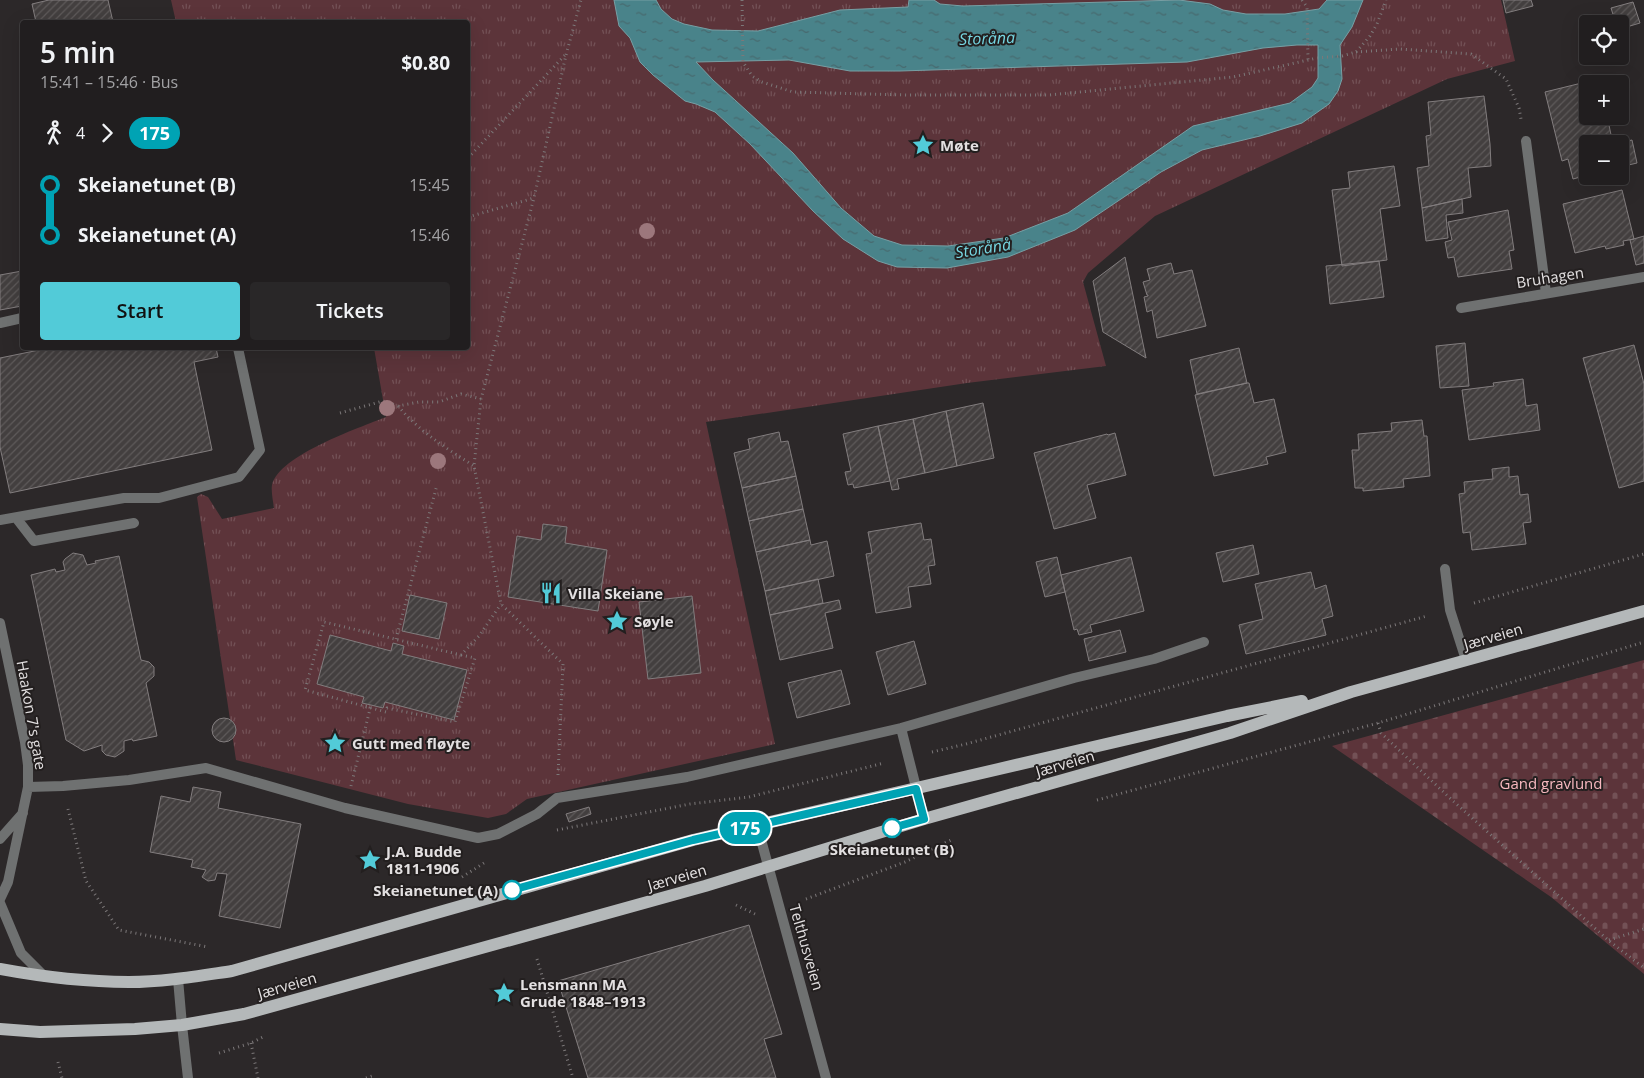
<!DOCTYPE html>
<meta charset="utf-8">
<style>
:root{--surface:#211e1f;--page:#292728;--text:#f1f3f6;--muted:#a2a2a4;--line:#3e3c3d;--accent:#52cbd8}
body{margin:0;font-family:"Open Sans",sans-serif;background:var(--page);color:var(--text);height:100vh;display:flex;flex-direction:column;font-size:19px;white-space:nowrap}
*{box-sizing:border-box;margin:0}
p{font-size:16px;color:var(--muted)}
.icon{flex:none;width:28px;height:28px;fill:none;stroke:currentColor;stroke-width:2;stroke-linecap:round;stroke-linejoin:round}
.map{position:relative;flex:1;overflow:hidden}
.sheet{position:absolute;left:20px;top:20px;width:450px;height:330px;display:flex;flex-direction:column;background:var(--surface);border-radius:5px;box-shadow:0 5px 20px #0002,0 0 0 1px var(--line)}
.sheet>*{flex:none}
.badge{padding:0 10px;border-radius:16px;font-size:18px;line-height:32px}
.tools{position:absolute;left:1579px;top:15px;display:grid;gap:10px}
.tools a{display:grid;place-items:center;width:50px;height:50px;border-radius:5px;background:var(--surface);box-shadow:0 5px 20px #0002,0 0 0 1px var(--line);font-size:25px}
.map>.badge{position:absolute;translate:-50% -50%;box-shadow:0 0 0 2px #fff}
.legs{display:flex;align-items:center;gap:8px;height:55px;padding:0 20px;font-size:16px}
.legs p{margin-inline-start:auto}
.overview{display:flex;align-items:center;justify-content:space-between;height:85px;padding:0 20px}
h1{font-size:28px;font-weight:600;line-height:38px}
.cta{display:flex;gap:10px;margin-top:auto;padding:10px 20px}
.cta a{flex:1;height:58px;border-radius:5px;background:var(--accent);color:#111;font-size:20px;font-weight:600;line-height:58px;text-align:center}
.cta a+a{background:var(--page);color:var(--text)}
ul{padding:0 20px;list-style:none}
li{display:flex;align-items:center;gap:18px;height:50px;font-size:19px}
li i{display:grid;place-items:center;width:8px;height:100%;margin:0 6px;background:currentColor}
li i::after{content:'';width:12px;height:12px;margin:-6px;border:4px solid;border-radius:50%;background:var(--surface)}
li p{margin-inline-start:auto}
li:first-child i{background:linear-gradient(#0000 50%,currentColor 0)}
li:last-child i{background:linear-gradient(currentColor 50%,#0000 0)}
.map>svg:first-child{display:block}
.cemetery{fill:url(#cemetery-stones)}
.park{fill:url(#park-tufts)}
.water{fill:url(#water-ripples);stroke:#779fa4;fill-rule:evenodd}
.building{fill:url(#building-hatch);stroke:#827d7e}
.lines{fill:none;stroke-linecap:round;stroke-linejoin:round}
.path{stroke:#7c7879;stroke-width:3;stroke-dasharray:1 4;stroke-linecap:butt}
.service{stroke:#6f7171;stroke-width:10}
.minor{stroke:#6f7171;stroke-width:10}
.primary{stroke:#b4b8b9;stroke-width:12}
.tree{fill:#9c777c}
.line-1-casing{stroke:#fff;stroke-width:11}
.line-1{stroke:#00a3b4;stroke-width:8}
.stop-1-dot{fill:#fff;stroke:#00a3b4;stroke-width:2.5}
.labels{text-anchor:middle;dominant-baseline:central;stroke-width:4;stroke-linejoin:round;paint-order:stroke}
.poi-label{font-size:15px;font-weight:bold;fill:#e3e0e1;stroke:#231f1f;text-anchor:start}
.street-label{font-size:15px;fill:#e3e0e1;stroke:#231f1f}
.park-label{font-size:15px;fill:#f7b8bf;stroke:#231f1f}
.stop-label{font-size:15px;font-weight:bold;fill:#e3e0e1;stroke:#231f1f}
.water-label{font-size:16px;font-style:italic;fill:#76d6e1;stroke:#231f1f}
</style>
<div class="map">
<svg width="1644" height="1078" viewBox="0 0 1644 1078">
<defs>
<pattern id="cemetery-stones" width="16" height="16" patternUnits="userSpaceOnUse" patternTransform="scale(1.25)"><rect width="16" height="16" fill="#5c343a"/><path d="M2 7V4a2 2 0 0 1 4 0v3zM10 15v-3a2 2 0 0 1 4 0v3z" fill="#735156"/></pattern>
<pattern id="park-tufts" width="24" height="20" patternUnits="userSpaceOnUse" patternTransform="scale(1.25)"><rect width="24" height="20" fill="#5c343a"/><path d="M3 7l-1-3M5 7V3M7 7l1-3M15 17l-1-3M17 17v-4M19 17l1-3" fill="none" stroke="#735156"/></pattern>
<pattern id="water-ripples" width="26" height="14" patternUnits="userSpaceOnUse" patternTransform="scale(1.25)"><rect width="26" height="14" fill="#49838a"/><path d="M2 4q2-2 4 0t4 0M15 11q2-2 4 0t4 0" fill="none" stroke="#47696e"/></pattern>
<pattern id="building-hatch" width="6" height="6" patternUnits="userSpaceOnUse" patternTransform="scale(1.25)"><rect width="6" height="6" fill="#433f3f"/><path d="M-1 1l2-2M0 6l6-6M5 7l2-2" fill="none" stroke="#5e5a5a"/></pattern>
</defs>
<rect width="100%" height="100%" fill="#2c2829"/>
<path class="cemetery" d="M 1644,660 L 1644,974 L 1551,897 L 1332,746 Z"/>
<path class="park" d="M 171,0 L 1501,0 L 1515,61 L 1447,79 L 1155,216 L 1088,273 L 1083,282 L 1106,366 L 967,383 L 706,422 L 775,744 L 527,799 L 506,814 L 488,818 L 408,804 L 236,760 L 197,497 L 201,494 L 208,497 L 222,519 L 274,508 C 273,501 271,491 272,485 C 279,455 359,428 386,417 L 374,348 L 468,348 L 468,22 L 176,22 Z"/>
<path class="water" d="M 614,0 L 656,0 L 661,9 L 672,19 L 684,24 L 712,30 L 758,31 L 840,10 L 908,7 L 909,0 L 934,0 L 940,4 L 963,6 L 1179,0 L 1210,4 L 1223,10 L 1246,14 L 1285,14 L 1319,9 L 1327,0 L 1363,0 L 1352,27 L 1340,45 L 1342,79 L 1338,91 L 1329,104 L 1302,123 L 1260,136 L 1202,150 L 1161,172 L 1075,230 L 1008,257 L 947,268 L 897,267 L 878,261 L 843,239 L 813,211 L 750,144 L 715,112 L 696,104 L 685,101 L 653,75 L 640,62 L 630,38 L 619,26 ZM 1297,45 L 1318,45 L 1318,78 L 1312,87 L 1290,103 L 1193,126 L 1068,213 L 1004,238 L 948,246 L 902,245 L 874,236 L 841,208 L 793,153 L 713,80 L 696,62 L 789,60 L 850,71 L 900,71 L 1187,62 L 1263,48 Z"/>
<path class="building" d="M 49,0 L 108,0 L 113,22 L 36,22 L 32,4 Z
M 1503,0 L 1531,0 L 1533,6 L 1506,13 Z
M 1633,2 L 1640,23 L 1620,29 L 1620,24 L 1616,24 L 1611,8 Z
M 1598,79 L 1599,84 L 1588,84 L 1588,116 L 1607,116 L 1613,144 L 1588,144 L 1588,175 L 1573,179 L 1568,159 L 1562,161 L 1545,92 Z
M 1484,96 L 1490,144 L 1491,166 L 1468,168 L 1471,197 L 1422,208 L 1417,168 L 1429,166 L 1426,136 L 1431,135 L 1428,102 Z
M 1632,140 L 1637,163 L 1620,167 L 1620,144 L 1615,144 Z
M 1394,166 L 1400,206 L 1380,209 L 1387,260 L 1342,266 L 1332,190 L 1350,188 L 1348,172 Z
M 1622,190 L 1634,239 L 1623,241 L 1624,245 L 1606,249 L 1605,246 L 1575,253 L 1563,204 Z
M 1462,199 L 1463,213 L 1446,215 L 1448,238 L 1426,241 L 1422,208 Z
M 1508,210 L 1514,250 L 1509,251 L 1512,269 L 1458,277 L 1454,257 L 1448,258 L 1445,242 L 1452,240 L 1448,222 Z
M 1644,236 L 1644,263 L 1636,265 L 1630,240 Z
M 1125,257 L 1146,358 L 1103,332 L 1093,281 Z
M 1379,261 L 1384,297 L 1330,304 L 1326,266 Z
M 1171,263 L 1174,274 L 1192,270 L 1206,326 L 1157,338 L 1152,310 L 1147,312 L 1144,297 L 1148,296 L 1148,295 L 1147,295 L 1143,282 L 1150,280 L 1147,269 Z
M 22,271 L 22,306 L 0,310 L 0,275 Z
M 1465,343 L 1469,386 L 1440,388 L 1436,346 Z
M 1634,345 L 1644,384 L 1644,481 L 1619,488 L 1583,358 Z
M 49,348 L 216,348 L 218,357 L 194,362 L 212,450 L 10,493 L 0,447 L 0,358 Z
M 1239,348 L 1247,383 L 1197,394 L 1190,360 Z
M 1523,379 L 1526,406 L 1537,404 L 1540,430 L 1469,440 L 1462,390 L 1494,386 L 1493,383 Z
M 1247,383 L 1249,383 L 1254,403 L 1274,399 L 1286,452 L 1266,457 L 1268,464 L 1214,476 L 1195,395 Z
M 983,403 L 994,458 L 957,466 L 946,411 Z
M 946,411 L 957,466 L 925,473 L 913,419 Z
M 913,419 L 925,473 L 897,479 L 899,489 L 892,490 L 878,426 Z
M 1422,420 L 1424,436 L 1427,436 L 1430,476 L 1403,479 L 1404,487 L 1363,491 L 1363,488 L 1355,488 L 1352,450 L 1359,450 L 1358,434 L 1392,431 L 1391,423 Z
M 878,426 L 890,481 L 854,488 L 853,484 L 848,485 L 845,472 L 851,471 L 843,434 Z
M 779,432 L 781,442 L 788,441 L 796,476 L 742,488 L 734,453 L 750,449 L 748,439 Z
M 1115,433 L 1126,475 L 1087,485 L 1096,518 L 1054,529 L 1034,453 L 1107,434 L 1108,435 Z
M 1509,467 L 1509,477 L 1518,476 L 1520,495 L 1528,494 L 1531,522 L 1523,523 L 1526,544 L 1472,550 L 1470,532 L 1463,533 L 1459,494 L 1465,493 L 1464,482 L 1493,479 L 1492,469 Z
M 796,476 L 803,509 L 749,521 L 742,488 Z
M 803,509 L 810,540 L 756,552 L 749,521 Z
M 921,523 L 924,540 L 931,539 L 935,565 L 928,566 L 931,584 L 908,587 L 911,607 L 876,613 L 866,554 L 872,553 L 868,532 Z
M 543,524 L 567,527 L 565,543 L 607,550 L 598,611 L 508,597 L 517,536 L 541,540 Z
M 810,540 L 811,545 L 827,541 L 834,576 L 765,591 L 756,552 Z
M 1253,545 L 1259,574 L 1223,582 L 1216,553 Z
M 73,553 L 83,555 L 87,565 L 96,563 L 95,561 L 119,556 L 141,660 L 149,662 L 154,667 L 154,676 L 146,683 L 157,736 L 133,741 L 132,739 L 124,741 L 124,751 L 115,757 L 106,755 L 102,751 L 102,745 L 84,751 L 66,740 L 31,575 L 55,569 L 56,572 L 65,570 L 63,562 L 65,559 Z
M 1057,557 L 1065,592 L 1045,597 L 1036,562 Z
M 1131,557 L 1144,611 L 1090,625 L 1092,632 L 1079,635 L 1077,629 L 1074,630 L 1061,575 Z
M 1311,572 L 1315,589 L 1326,585 L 1333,616 L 1322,619 L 1326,635 L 1246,654 L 1239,625 L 1263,619 L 1255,584 Z
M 818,579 L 823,603 L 770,615 L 765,591 Z
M 410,595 L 447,603 L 439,639 L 402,631 Z
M 692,596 L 701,673 L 648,679 L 639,602 Z
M 839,600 L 841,609 L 825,613 L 833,648 L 780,660 L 770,615 Z
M 1120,630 L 1126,652 L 1089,661 L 1084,639 Z
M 330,635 L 391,651 L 393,643 L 404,646 L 402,654 L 467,670 L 454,720 L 385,702 L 383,708 L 371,705 L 362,703 L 364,697 L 317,684 Z
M 914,641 L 926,684 L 888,695 L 876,652 Z
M 841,670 L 850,704 L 797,718 L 788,683 Z
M212 730a12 12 0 1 1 24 0a12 12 0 1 1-24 0Z
M 193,787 L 221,792 L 218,808 L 301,824 L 280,928 L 219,916 L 227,874 L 217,873 L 215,880 L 208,881 L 202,877 L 206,870 L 191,867 L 193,860 L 150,852 L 161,796 L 190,802 Z
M 589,807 L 591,814 L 569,822 L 566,814 Z
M 749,925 L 782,1034 L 764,1039 L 776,1078 L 588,1078 L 558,981 Z"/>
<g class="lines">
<path class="path" d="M 742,0 L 743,62 L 752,76 L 762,82 L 793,92 L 906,95 L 1049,95 L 1233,77 L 1317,58 L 1342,56 L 1356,52 L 1370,36 L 1377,24 L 1386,0
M 1302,0 L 1307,7 L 1308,60
M 1356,52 L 1400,49 L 1471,54 L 1506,79 L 1519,108 L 1521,119
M 468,158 L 565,55
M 468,217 L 534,198
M 398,406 C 420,432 446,448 474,466
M 340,413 L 383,401 L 398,406 L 419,402 L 439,402 L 461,394 L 481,399
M 1474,603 L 1644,554
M 396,639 L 437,485
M 461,655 L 475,658 L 455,722 L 387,708 L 386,712 L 305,690 L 324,622 L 461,655 L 479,636 L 501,604
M 1378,723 L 1381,733 L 1452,800 L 1608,940 L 1644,968
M 932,752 L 966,744 L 1427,616
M 558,775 L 563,664 L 501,604 L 474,466 L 481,399 L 534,198 L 566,55 L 581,0
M 351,786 L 371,705
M 1097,800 L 1378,723 L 1644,642
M 68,809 L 86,881 L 119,930 L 208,947
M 557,830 L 690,804 L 749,797 L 884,763
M 462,877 L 484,863
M 806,899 L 905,862 L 951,840
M 736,905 L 755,914
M 1609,940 L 1644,929
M 537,959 L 573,1078
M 251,1043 L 258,1078
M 219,1053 L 251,1043 L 263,1037
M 58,1062 L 62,1078
M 366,1078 L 372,1076 L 373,1078"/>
<path class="service" d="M 1526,141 L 1546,293
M 0,323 L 22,318
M 17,519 L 34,541 L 134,523
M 0,520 L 124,498 L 159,498 L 239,477 L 260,450 L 238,348
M 1445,569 L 1450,610 L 1466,660
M 178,979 L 182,1025 L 188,1078"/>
<path class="minor" d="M 1461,308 L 1644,277
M 0,623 L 25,742 L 28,765 L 28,787 L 8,882 L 0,899
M 901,728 L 924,819
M 28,787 L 63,786 L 129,780 L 206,768 L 345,808 L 478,838 L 498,834 L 537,814 L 557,798 L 687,777 L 901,728 L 1074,678 L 1154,659 L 1204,642
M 757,825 L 826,1078
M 0,839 L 23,813
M 0,903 L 21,953 L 45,977"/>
<path class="primary" d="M 0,969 C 43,977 86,982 129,982 C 164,982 198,976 232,971 L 693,840 L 1227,716 L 1302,701
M 0,1029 L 40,1032 L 135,1029 L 182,1025 L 244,1014 L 705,886 L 924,819 L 1230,733 L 1351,692 L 1644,611"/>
</g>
<g class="tree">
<circle cx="647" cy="231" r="8"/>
<circle cx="387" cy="408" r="8"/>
<circle cx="438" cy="461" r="8"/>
</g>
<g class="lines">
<g class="line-1-casing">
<path id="line-1" d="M 512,890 L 693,840 L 916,789 L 924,819 L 892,828"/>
</g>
<use href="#line-1" class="line-1"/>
</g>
<defs>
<g id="sight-bare" transform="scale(1.725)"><path d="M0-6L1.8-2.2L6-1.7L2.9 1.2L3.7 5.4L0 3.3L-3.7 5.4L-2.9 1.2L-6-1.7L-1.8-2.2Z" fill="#52cbd8" stroke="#231f1f" stroke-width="2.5" paint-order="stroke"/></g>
<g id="restaurant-bare" transform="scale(1.725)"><path d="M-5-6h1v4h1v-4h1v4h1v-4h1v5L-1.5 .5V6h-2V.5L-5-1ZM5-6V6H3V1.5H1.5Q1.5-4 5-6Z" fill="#52cbd8" stroke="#231f1f" stroke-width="2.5" paint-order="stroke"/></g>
</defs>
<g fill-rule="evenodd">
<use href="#sight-bare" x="923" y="145"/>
<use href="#restaurant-bare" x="551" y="593"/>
<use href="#sight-bare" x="617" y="621"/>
<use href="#sight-bare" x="335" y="743"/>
<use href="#sight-bare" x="370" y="860"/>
<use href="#sight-bare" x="504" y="993"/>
</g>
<g class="stop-1-dot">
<circle cx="892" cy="828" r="9"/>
<circle cx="512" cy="890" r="9"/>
</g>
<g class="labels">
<g class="poi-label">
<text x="940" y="145">Møte</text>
<text x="568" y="593">Villa Skeiane</text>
<text x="634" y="621">Søyle</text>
<text x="352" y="743">Gutt med fløyte</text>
<text x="386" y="851">J.A. Budde<tspan x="386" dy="17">1811-1906</tspan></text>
<text x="520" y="984">Lensmann MA<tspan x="520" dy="17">Grude 1848–1913</tspan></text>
</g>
<g class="street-label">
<text transform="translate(1550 277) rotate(-9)">Bruhagen</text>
<text transform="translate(1493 636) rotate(-16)">Jærveien</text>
<text transform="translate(32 715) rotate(80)">Haakon 7's gate</text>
<text transform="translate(1065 763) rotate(-16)">Jærveien</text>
<text transform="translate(677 877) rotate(-16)">Jærveien</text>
<text transform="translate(807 947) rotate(74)">Telthusveien</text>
<text transform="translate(287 985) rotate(-16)">Jærveien</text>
</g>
<g class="park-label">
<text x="1551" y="783">Gand gravlund</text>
</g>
<g class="stop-label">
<text x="892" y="849">Skeianetunet (B)</text>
<text x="498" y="890" text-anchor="end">Skeianetunet (A)</text>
</g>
<g class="water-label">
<text transform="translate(987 38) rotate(-2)">Storåna</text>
<text transform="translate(983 248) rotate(-9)">Storånå</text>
</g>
</g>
</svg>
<div class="tools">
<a><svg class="icon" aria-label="locate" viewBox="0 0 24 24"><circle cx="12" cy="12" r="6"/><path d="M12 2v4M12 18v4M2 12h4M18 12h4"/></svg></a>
<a>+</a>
<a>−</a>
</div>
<b class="badge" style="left:745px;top:828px;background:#00a3b4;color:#fff">175</b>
<section class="sheet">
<div class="overview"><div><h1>5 min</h1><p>15:41 – 15:46 · Bus</p></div><b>$0.80</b></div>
<div class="legs"><svg class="icon" aria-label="walk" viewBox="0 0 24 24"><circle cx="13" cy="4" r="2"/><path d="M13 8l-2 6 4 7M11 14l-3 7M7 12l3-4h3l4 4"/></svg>4<svg class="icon" aria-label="forward" viewBox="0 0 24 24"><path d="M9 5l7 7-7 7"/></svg><b class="badge" style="background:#00a3b4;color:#fff">175</b></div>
<ul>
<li><i style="color:#00a3b4"></i><b>Skeianetunet (B)</b><p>15:45</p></li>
<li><i style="color:#00a3b4"></i><b>Skeianetunet (A)</b><p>15:46</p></li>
</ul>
<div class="cta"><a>Start</a><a>Tickets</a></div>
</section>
</div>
